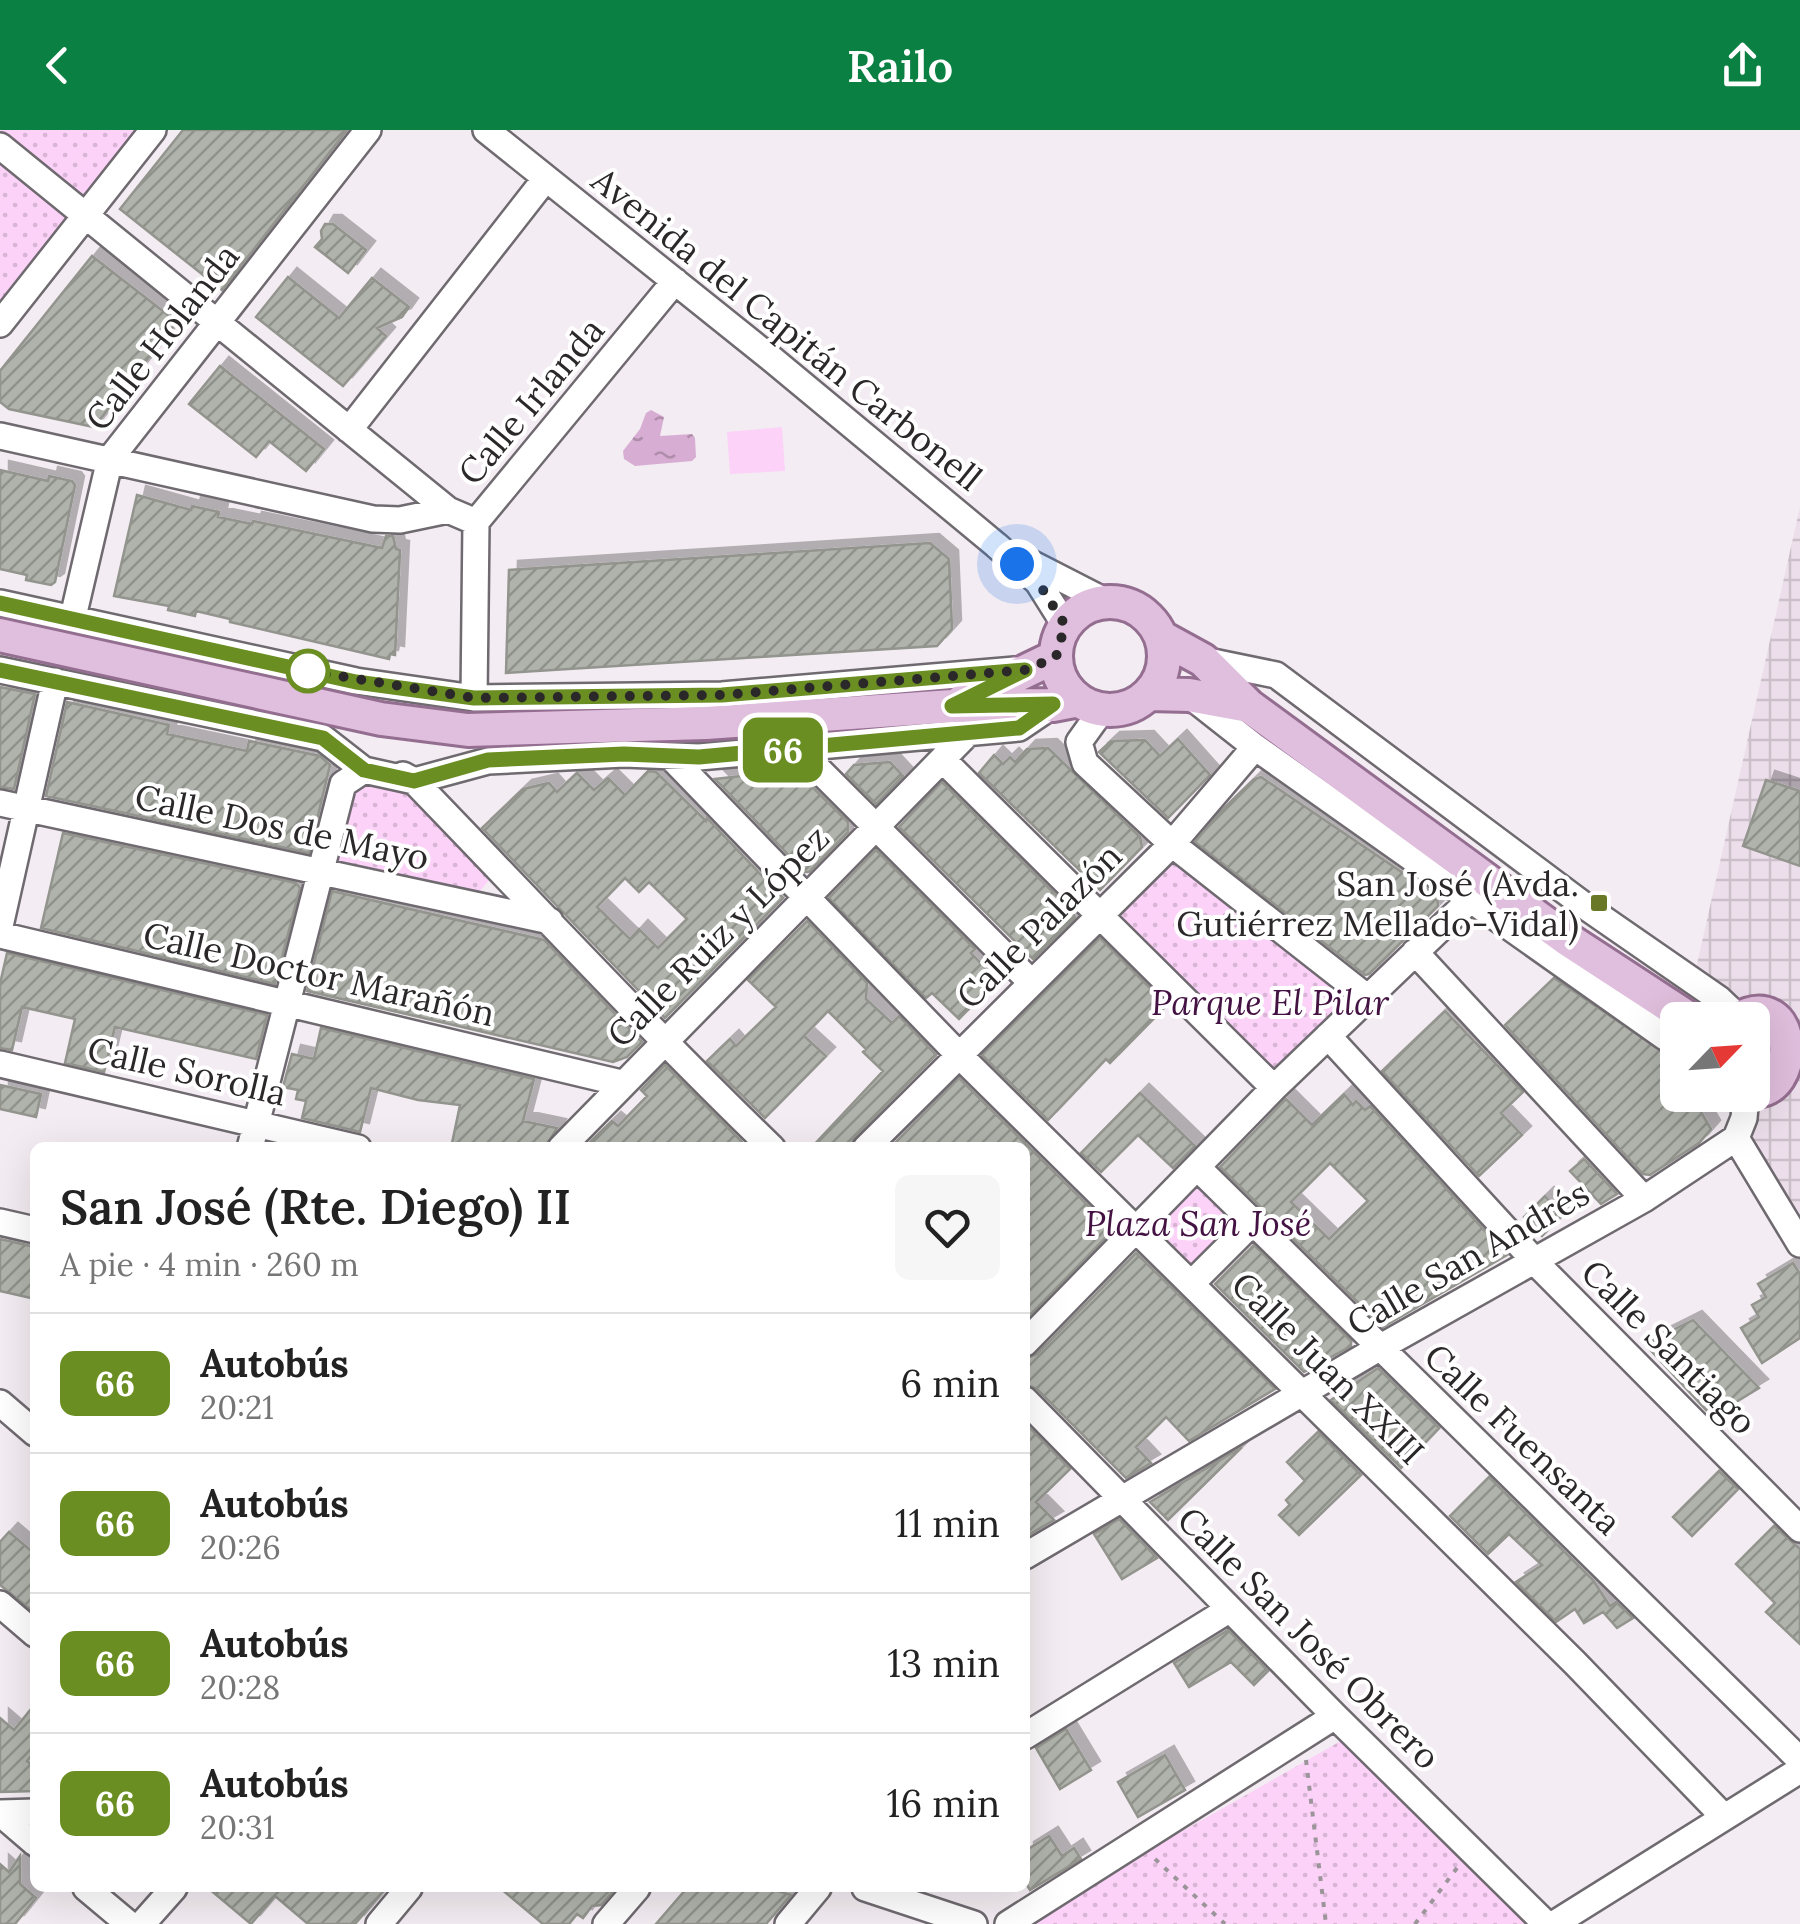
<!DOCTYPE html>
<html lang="es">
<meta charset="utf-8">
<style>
:root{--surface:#fff;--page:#f6f6f6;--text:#222;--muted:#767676;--line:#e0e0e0;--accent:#0b8043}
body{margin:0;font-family:Lora,serif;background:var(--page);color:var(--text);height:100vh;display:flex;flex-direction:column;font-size:38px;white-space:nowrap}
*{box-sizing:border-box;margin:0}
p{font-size:32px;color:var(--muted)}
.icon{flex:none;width:55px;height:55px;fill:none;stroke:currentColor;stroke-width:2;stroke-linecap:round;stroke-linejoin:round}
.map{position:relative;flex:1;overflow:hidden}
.drawer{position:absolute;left:30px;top:1012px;width:1000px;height:750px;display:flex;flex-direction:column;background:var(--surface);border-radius:15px;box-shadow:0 10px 40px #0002}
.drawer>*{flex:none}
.badge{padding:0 20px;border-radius:15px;font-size:35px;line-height:65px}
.needle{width:65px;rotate:65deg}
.buttons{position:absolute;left:1660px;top:872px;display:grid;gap:20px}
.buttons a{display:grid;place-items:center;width:110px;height:110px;border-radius:15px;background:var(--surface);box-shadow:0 10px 40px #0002;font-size:50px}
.you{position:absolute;width:50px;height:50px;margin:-25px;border:8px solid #fff;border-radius:50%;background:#1a73e8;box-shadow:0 0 0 15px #1a73e833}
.map>.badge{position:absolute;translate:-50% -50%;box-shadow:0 0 0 5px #fff}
.round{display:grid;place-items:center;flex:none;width:105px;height:105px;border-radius:15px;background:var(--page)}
.summary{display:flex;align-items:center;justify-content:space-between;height:170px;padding:0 30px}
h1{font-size:48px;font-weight:600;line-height:75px}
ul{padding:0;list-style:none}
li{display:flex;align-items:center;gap:30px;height:140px;padding:0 30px;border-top:2px solid var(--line)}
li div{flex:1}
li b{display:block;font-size:38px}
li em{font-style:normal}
li .badge{min-width:110px;font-weight:700;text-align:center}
header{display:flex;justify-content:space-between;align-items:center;height:130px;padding:0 30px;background:var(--accent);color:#fff;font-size:45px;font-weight:600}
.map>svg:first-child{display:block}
.industrial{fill:url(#industrial-grid)}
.grass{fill:#fcd2f8}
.park{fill:url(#park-dots)}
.water{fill:url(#water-ripples)}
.building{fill:url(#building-hatch);stroke:#92948d;stroke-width:2.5;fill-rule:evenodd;filter:url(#shadow)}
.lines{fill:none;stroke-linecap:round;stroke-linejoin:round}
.minor-casing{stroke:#6f6a6f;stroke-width:30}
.major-casing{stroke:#946e90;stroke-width:38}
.path{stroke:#9b959a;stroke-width:4;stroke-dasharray:5 8;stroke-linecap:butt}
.minor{stroke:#fff;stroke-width:25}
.major{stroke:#e0bedd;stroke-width:32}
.line-casing{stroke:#fff;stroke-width:22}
.line{stroke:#6b8e23;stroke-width:15}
.walk{stroke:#2b282a;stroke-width:10;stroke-dasharray:0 18}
.stop-dot{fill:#fff;stroke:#6b8e23;stroke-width:5}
.poi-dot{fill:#687827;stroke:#fff;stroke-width:4}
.labels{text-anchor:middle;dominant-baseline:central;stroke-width:8;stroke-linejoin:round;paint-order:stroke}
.street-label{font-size:35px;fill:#2b282a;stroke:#fff}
.poi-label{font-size:35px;fill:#2b282a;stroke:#fff;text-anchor:end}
.park-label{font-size:35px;font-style:italic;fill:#441242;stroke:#fff}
</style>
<header><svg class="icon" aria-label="back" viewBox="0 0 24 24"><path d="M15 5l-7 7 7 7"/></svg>Railo<svg class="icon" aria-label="share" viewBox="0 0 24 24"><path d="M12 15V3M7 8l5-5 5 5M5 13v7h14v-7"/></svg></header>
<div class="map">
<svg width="1800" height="1794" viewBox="0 0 1800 1794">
<defs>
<pattern id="industrial-grid" width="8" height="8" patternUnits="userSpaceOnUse" patternTransform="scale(2.5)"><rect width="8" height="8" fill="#ecdfeb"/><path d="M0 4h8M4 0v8" fill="none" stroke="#cbbfca"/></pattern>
<pattern id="park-dots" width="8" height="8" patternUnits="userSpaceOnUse" patternTransform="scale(2.5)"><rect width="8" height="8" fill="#fcd2f8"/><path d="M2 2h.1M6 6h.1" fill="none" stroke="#d8b4d5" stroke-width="1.8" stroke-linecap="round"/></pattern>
<pattern id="water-ripples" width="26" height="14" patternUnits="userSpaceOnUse" patternTransform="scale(2.5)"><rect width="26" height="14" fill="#d7add3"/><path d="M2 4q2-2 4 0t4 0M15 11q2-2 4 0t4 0" fill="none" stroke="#af8dab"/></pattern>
<pattern id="building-hatch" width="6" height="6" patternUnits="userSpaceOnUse" patternTransform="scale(2.5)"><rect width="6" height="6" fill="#b0b3ab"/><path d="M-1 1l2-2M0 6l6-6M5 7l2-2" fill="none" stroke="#8f928b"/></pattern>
<filter id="shadow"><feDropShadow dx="9" dy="-9" stdDeviation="0" flood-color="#0004"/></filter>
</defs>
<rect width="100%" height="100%" fill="#f3ecf2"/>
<path class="industrial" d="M 1800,377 L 1800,1100 L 1745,1007 L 1752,965 L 1752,890 L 1715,890 L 1697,834 Z"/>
<path class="grass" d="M 782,297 L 785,341 L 730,344 L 727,302 Z"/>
<path class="park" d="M 0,0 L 139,0 L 86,69 Z
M 0,32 L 69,87 L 0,173 Z
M 414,651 L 499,738 L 470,773 L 321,740 L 343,654 Z
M 1173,725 L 1346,868 L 1273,947 L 1110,786 Z
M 1198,1038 L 1253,1092 L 1192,1153 L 1138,1101 Z
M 1346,1608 L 1530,1791 L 1525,1794 L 1037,1794 L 1037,1784 Z"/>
<path class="water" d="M 651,280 L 664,287 L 660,306 L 692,304 L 695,308 L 696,327 L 692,331 L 635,336 L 624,329 L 623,321 L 640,299 L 646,283 Z"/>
<path class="building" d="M 183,0 L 347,0 L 222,160 L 120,79 Z
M 325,94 L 333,94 L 366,120 L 348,143 L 315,117 L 322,109 L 321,101 Z
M 92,126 L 177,192 L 94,297 L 9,279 L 0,272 L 0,241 Z
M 288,147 L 339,188 L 372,148 L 409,177 L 402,187 L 377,198 L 386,206 L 343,256 L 256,187 Z
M 220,236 L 324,319 L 306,341 L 269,311 L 256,327 L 189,274 Z
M 0,340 L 48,351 L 49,346 L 72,351 L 75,355 L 55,452 L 51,455 L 26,450 L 27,445 L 0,439 Z
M 137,365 L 191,380 L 192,376 L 219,382 L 218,387 L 252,394 L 253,391 L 382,418 L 386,406 L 393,406 L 396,419 L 400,420 L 395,525 L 390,524 L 389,529 L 230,492 L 230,489 L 196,481 L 195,486 L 168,480 L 169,476 L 114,466 Z
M 930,413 L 949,429 L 952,499 L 937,516 L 506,543 L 509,440 Z
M 0,557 L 35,564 L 14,659 L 0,657 Z
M 67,572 L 169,595 L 167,604 L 247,621 L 249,611 L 320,626 L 330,635 L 309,723 L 46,666 Z
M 1178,609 L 1210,645 L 1168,688 L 1099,622 L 1111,611 L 1145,610 L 1160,626 Z
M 1048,618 L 1140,707 L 1142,717 L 1100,760 L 979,643 L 994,625 L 1003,634 L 1010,627 L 1015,632 L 1027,619 Z
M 890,632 L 903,646 L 876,674 L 846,644 L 854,635 Z
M 795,640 L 848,692 L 848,702 L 809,742 L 805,742 L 715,649 Z
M 648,641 L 656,642 L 706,691 L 707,688 L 783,768 L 665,888 L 482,698 L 523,659 L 549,653 L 557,662 L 577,643 L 594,660 L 608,648 L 625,665 ZM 625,748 L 639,762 L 649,752 L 687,789 L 658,818 L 639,799 L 630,809 L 597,777 Z
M 1261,647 L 1437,766 L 1438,776 L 1369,844 L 1365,845 L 1195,712 L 1220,682 L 1254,649 Z
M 1766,650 L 1800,661 L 1800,736 L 1743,716 Z
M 942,652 L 1073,782 L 1075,788 L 1033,829 L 899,697 Z
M 63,703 L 296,753 L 300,758 L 275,854 L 41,798 Z
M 876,720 L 975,819 L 971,823 L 997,850 L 959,889 L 932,863 L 926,868 L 829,768 Z
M 332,761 L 544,810 L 642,912 L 627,927 L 613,932 L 307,861 Z
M 807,791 L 867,853 L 866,869 L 892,893 L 899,886 L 936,925 L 855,1006 L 850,1018 L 811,1018 L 883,941 L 863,922 L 866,919 L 828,881 L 804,906 L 826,926 L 765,988 L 707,931 L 730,909 L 736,916 L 776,877 L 748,850 Z
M 1100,808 L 1167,875 L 1110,933 L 1106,929 L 1048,990 L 982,925 Z
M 7,823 L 267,885 L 256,929 L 115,897 L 104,942 L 65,933 L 75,889 L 22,877 L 12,920 L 0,918 L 0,854 Z
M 1554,848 L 1668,925 L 1678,942 L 1678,965 L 1691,965 L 1711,999 L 1699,1013 L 1650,1045 L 1643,1044 L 1505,895 Z
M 1445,881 L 1523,962 L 1501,983 L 1522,1005 L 1479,1046 L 1382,941 Z
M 321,898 L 534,949 L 523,991 L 557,998 L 545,1018 L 451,1018 L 460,975 L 418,970 L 371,958 L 360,1002 L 302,988 L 306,971 L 296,969 L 298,960 L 283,957 L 292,924 L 314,929 Z
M 665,935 L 748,1018 L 584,1018 L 612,991 L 618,996 L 647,966 L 641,960 Z
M 959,948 L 1113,1100 L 1025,1190 L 1025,1013 L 1021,1018 L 890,1018 Z
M 0,955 L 41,964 L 36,987 L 0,979 Z
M 1140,963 L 1195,1016 L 1173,1038 L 1138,1005 L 1101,1042 L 1081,1023 Z
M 1344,964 L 1353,975 L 1356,971 L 1365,980 L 1370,976 L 1507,1125 L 1383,1197 L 1220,1037 L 1286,969 L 1312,995 ZM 1330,1033 L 1368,1071 L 1329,1109 L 1291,1072 Z
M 1584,1029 L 1617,1064 L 1601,1074 L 1570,1041 Z
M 1545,1066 L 1562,1086 L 1542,1106 L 1524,1087 Z
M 0,1109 L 35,1117 L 35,1169 L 0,1161 Z
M 1254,1115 L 1351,1211 L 1351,1216 L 1304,1242 L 1215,1154 Z
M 1136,1123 L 1275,1259 L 1189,1311 L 1166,1287 L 1136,1317 L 1151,1333 L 1126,1348 L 1037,1259 L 1025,1254 L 1025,1229 L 1037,1224 Z
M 1793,1133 L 1800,1144 L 1800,1208 L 1762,1233 L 1741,1198 L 1759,1187 L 1752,1175 L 1766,1167 L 1758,1154 Z
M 1693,1190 L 1759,1258 L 1715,1285 L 1708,1278 L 1706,1280 L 1645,1214 Z
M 1378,1238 L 1439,1298 L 1401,1338 L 1331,1270 Z
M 1025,1293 L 1070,1339 L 1036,1372 L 1054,1390 L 1025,1407 Z
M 1318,1302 L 1361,1345 L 1299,1405 L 1279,1385 L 1290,1375 L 1286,1370 L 1305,1351 L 1287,1332 Z
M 1242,1317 L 1168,1390 L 1150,1372 Z
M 1719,1341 L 1738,1359 L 1692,1406 L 1673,1387 Z
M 1489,1347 L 1593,1450 L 1610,1476 L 1616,1472 L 1633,1488 L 1617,1498 L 1603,1482 L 1584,1493 L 1575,1479 L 1556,1492 L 1516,1452 L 1542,1435 L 1509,1404 L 1488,1424 L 1450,1386 Z
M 1119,1389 L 1157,1428 L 1122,1449 L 1094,1404 Z
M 1774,1396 L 1800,1419 L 1800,1514 L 1766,1482 L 1775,1473 L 1736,1434 Z
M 9,1402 L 35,1424 L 35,1483 L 0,1455 L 0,1412 Z
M 1228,1500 L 1268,1541 L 1254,1555 L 1231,1532 L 1189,1557 L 1174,1533 Z
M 35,1574 L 35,1621 L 27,1631 L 35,1638 L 35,1661 L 0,1662 L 0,1588 L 14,1600 Z
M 1066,1599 L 1091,1640 L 1060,1659 L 1036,1618 Z
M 1165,1625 L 1185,1660 L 1138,1687 L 1118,1652 Z
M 1049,1706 L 1062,1726 L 1074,1718 L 1081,1729 L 1030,1760 L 1025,1752 L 1025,1721 Z
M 20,1726 L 20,1754 L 36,1768 L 15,1794 L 0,1794 L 0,1734 L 9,1742 Z
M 208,1758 L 386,1758 L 355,1794 L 308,1794 L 275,1766 L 251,1794 Z
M 500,1758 L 616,1758 L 601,1775 L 592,1776 L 583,1788 L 577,1784 L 569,1794 L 543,1794 Z
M 687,1758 L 768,1758 L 791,1765 L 766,1794 L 656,1794 Z"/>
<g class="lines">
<g class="minor-casing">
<path id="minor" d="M 486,0 L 773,230 L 996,415 L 1038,452 L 1065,495
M 0,16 L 448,380 L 476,392
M 0,194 L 153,0
M 349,300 L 546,48
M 0,306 L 373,389 L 400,390 L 448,380
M 1027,431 L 1107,472
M 0,473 L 356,551 L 474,568 L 722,565 L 1015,540
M 73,487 L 110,329 L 368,0
M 1203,530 L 1276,545 L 1589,779 L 1719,869 L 1739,888
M 0,540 L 323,608 L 364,640 L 414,651 L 488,631 L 624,624 L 699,627 L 1019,598 L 1053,575
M 1189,565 L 1255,617 L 1665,907 L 1678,912
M 474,568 L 476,392 L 675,151
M 1102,580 L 1079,612 L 1085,633 L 1172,714 L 1368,868
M 798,619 L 1032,853
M 670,626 L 959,925 L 1575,1533 L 1724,1687
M 943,630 L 1274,958
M 403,645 L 414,651 C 533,774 649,899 772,1018
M 0,673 L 550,791
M 0,796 L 55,551
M 0,805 L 621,953
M 1415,822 L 1644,1069
M 1328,906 L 1543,1140 L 1800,1399
M 0,934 L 358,1018
M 1746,965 L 1744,988 L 1736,1008 L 1800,1114
M 250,1018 L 343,654 L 364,640
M 561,1018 L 968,603
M 866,1018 L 1172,714 L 1255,617
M 1198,1038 L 1800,1630
M 0,1092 L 35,1100
M 1192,1153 L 1253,1092
M 1025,1213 L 1274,958 L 1471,769
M 1025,1270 L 1335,1586 L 1546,1794
M 0,1273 L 35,1303
M 1025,1426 L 1379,1218 L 1644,1069 L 1736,1008
M 0,1474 L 35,1504
M 1025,1606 L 1230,1479
M 0,1683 L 35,1713
M 0,1683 L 35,1682
M 86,1758 L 129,1794
M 865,1758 L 974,1794
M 142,1794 L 174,1758
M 379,1794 L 409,1758
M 606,1794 L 637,1758
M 788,1794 L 818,1758
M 1008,1794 L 1335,1586
M 1554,1794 L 1800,1640"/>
</g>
<g class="major-casing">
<path id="major" d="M1056 526a54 54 0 1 1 108 0a54 54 0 1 1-108 0Z
M 0,505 L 381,589 L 468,600 L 706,593 L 952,576 L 1053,575 L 1079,570
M 1161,507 L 1203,530 L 1249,576 L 1567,809 L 1691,890
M 1149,564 L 1189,565 L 1249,576
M 961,572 L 1055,527
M 1736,890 C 1800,853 1800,968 1752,960"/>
</g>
<path class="path" d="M 1306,1630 L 1326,1794
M 1155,1729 L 1225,1794
M 1415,1794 L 1457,1738"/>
<use href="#minor" class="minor"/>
<use href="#major" class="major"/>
</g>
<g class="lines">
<g class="line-casing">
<path id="line" d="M 0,473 L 356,552 L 474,568 L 722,565 L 1025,540 L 952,576 L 1053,574 L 1019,598 L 699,627 L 624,624 L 488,630 L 414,651 L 364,640 L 323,608 L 0,540"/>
</g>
<use href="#line" class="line"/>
<path class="walk" d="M 308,541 L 474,568 L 722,565 L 1025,540 L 1056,527 L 1065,495 L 1038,452 L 1017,434"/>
</g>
<circle class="stop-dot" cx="308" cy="541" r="20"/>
<rect class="poi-dot" x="1589" y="763" width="20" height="20" rx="5"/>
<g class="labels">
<g class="street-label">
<text transform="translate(787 199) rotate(39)">Avenida del Capitán Carbonell</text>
<text transform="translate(162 207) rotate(-52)">Calle Holanda</text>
<text transform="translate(531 271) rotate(-50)">Calle Irlanda</text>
<text transform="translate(282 697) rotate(12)">Calle Dos de Mayo</text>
<text transform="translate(1039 796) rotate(-45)">Calle Palazón</text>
<text transform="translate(718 806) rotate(-45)">Calle Ruiz y López</text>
<text transform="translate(319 844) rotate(13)">Calle Doctor Marañón</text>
<text transform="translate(187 941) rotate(13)">Calle Sorolla</text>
<text transform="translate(1468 1128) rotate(-30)">Calle San Andrés</text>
<text transform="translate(1669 1217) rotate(45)">Calle Santiago</text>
<text transform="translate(1328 1238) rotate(45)">Calle Juan XXIII</text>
<text transform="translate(1523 1309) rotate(44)">Calle Fuensanta</text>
<text transform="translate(1309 1508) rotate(45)">Calle San José Obrero</text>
</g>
<g class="poi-label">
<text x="1579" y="753">San José (Avda.<tspan x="1579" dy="40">Gutiérrez Mellado-Vidal)</tspan></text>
</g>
<g class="park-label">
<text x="1270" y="872">Parque El Pilar</text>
<text x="1198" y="1093">Plaza San José</text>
</g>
</g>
</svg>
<div class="buttons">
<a><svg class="needle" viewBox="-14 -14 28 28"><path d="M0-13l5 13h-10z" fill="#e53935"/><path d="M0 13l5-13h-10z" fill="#767676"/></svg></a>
</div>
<div class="you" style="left:1017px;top:434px"></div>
<b class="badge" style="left:783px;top:620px;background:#6b8e23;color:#fff">66</b>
<section class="drawer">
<div class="summary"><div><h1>San José (Rte. Diego) II</h1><p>A pie · 4 min · 260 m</p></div><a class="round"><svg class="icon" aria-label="heart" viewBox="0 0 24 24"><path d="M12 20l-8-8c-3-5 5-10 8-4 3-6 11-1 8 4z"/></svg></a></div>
<ul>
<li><span class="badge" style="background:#6b8e23;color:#fff">66</span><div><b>Autobús</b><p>20:21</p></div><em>6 min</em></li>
<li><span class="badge" style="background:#6b8e23;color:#fff">66</span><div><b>Autobús</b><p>20:26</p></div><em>11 min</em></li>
<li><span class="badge" style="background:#6b8e23;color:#fff">66</span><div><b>Autobús</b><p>20:28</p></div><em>13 min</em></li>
<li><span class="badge" style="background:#6b8e23;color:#fff">66</span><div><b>Autobús</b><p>20:31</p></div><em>16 min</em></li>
</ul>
</section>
</div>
